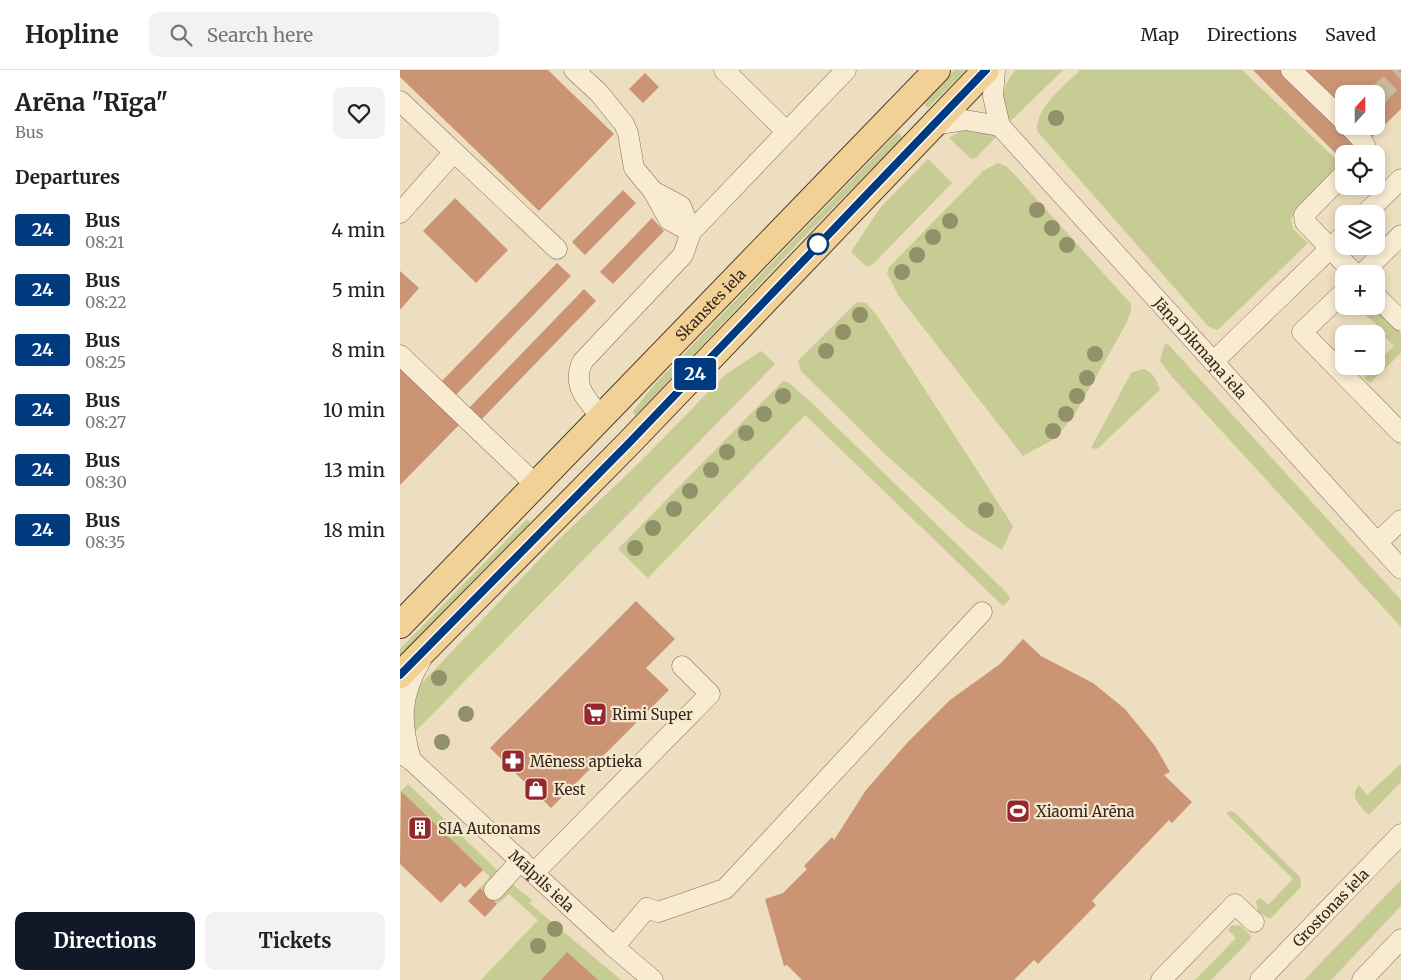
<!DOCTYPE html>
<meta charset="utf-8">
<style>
:root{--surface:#fff;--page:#f2f2f2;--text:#222;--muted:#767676;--line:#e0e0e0;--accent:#111827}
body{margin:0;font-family:Merriweather,serif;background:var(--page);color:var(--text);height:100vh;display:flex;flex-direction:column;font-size:19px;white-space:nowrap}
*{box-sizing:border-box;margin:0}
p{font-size:16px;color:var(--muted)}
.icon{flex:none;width:28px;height:28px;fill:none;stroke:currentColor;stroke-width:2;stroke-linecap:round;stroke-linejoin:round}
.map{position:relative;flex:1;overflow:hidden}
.details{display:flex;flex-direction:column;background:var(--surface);width:400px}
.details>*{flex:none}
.badge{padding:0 10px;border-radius:4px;font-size:18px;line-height:32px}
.needle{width:32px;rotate:21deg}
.buttons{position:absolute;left:935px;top:15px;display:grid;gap:10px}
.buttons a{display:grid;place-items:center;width:50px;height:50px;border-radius:10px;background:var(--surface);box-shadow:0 2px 8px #0003;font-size:25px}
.map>.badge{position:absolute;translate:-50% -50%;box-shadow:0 0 0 2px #fff}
h2{padding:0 15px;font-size:19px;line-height:45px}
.round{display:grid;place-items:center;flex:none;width:52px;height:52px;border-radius:10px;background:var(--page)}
.overview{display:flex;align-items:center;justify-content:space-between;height:85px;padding:0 15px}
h1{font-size:24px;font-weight:700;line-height:38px}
.action{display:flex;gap:10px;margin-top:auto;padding:10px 15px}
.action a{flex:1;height:58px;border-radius:10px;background:var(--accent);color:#fff;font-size:20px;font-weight:700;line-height:58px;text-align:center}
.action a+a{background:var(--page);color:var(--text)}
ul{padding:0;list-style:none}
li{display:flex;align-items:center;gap:15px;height:60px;padding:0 15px}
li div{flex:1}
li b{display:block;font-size:19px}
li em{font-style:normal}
li .badge{min-width:55px;font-weight:700;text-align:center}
header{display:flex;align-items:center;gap:30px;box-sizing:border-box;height:70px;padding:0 25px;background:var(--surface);border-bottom:1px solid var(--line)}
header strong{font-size:24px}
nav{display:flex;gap:28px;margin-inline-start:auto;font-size:18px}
.search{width:350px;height:45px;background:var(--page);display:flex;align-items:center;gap:12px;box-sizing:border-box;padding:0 18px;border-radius:10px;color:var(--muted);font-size:19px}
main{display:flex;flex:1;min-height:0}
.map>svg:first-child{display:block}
.green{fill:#c7cb94}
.building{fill:#cb9575;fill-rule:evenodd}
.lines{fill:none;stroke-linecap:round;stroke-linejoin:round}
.minor-tunnel{stroke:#c8b99e;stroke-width:20;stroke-dasharray:20 10;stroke-linecap:butt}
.minor-casing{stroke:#866e58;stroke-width:21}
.major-casing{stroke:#533d2c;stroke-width:28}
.minor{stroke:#f8ebd2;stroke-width:20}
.major{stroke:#f1d196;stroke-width:26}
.tree{fill:#929169}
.line-casing{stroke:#fff;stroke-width:11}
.line{stroke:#003b80;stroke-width:8}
.stop-dot{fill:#fff;stroke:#003b80;stroke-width:2.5}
.labels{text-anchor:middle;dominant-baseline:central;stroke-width:4.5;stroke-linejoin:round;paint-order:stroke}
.street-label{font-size:15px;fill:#35271c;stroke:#f5e8cf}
.poi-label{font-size:15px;fill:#35271c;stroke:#f5e8cf;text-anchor:start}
</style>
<header>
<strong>Hopline</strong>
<div class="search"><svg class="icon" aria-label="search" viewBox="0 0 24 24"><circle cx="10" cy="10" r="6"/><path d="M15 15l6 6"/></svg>Search here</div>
<nav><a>Map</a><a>Directions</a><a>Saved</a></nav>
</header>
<main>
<section class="details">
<div class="overview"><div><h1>Arēna &quot;Rīga&quot;</h1><p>Bus</p></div><a class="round"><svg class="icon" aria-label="heart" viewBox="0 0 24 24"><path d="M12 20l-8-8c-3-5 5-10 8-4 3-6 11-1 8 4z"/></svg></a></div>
<h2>Departures</h2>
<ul>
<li><span class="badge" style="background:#003b80;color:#fff">24</span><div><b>Bus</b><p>08:21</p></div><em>4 min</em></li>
<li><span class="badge" style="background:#003b80;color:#fff">24</span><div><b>Bus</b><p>08:22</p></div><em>5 min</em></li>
<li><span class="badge" style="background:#003b80;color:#fff">24</span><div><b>Bus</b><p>08:25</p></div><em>8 min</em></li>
<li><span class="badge" style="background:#003b80;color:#fff">24</span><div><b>Bus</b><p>08:27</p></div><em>10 min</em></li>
<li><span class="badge" style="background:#003b80;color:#fff">24</span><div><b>Bus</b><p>08:30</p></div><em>13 min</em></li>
<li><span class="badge" style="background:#003b80;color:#fff">24</span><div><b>Bus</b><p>08:35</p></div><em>18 min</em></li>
</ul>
<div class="action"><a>Directions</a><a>Tickets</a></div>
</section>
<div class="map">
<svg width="1001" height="910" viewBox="0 0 1001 910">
<rect width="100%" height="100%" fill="#eddebf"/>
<path class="green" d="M 555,0 L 566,0 L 528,38 L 523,33 Z
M 616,0 L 663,0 L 611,51 C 598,34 602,14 616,0 Z
M 680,0 L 842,0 L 942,95 L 896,141 L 891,149 L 893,159 L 908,173 L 821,257 L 817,260 L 808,256 L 637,61 C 636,36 664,17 680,0 Z
M 562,60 L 590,63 L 596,67 L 576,88 L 571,89 L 549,68 Z
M 498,62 L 503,68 L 399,172 L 237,345 L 234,345 L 233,341 L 254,315 Z
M 528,89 L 552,113 L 473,194 L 467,197 L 451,182 L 480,138 Z
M 598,93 L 606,96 L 614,104 L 731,234 L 731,241 L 726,254 L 676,342 L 656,368 L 623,386 L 498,225 L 487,203 L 489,197 L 583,101 Z
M 457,232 L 466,233 L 478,247 L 613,456 L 602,480 L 568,458 L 486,385 L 401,301 L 398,291 Z
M 955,236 L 973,236 L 1001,264 L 1001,283 L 970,313 L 964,308 L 973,296 L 976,296 L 976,293 L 994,276 L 985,267 L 986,263 Z
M 767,273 L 1001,530 L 1001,557 L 773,308 L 760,291 L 764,276 Z
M 361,281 L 375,294 L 11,666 L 7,642 L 20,615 L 158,470 L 239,393 L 325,305 Z
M 742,299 C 753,301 757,310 760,320 L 697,379 L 691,378 L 731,303 Z
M 383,311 L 388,312 L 413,334 L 607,523 L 610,529 L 603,536 L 405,345 L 248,508 L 218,479 Z
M 127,449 L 130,452 L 125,460 L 0,588 L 0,579 Z
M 1001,694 L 1001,712 L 969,745 C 961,737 948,727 959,715 L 967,725 Z
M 8,714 L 105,808 L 132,830 L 129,833 L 221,910 L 81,910 L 138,850 L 109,824 L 97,834 L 80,818 L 90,807 L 1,721 Z
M 830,741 L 834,742 L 900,807 L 901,817 L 870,849 L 858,842 L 856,830 L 861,828 L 868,835 L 893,809 L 826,743 Z
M 1001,810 L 1001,836 L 931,910 L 904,910 Z
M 832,855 L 841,856 L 851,866 L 850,870 L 811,910 L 795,910 L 836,868 L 828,860 Z"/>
<path class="building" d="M 0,0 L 148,0 L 214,64 L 139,141 L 0,7 Z
M 853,0 L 1001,0 L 1001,39 L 955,84 L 944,84 L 944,92 ZM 944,24 L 976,24 L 976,56 L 944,56 Z
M 245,3 L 259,17 L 243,33 L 229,19 Z
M 223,120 L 236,133 L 185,185 L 172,172 Z
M 55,128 L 108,180 L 76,213 L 23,161 Z
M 252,148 L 264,161 L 213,214 L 200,202 Z
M 157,193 L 171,206 L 55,326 L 41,312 Z
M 0,201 L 19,218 L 0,240 Z
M 184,219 L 196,231 L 81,350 L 69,338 Z
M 0,295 L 60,354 L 0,415 Z
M 236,531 L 275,569 L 246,598 L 269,620 L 151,738 L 90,678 Z
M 623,569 L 641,586 L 693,613 L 725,639 L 755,676 L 770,702 L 764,705 L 792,732 L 772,753 L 769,750 L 692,831 L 696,835 L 638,894 L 634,890 L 614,910 L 402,910 L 387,895 L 384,896 L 365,829 L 383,823 L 407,799 L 404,796 L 432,767 L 434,770 L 466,720 L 507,673 L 550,630 L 600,594 Z
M 1,721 L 83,800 L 65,818 L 60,813 L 41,833 L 0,794 Z
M 80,818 L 97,834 L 85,847 L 68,831 Z
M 167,882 L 198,910 L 141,910 Z"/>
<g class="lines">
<path class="minor-tunnel" d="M 976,27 L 1001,3"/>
<g class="minor-casing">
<g id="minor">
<path d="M 174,0 L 199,23 L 224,54 L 228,63 L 234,98 L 253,121 L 269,150 L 291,162"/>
<path d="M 324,0 L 387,62"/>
<path id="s1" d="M 595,0 L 593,26 L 600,56 L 1001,499"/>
<path d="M 891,0 L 944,51"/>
<path d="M 0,31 L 157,179"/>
<path d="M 532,55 L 565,50 L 600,56"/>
<path d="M 949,56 L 962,70 L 966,78 L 963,84"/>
<path d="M 944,104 L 904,145 L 905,152 L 955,204"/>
<path d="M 253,121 L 281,136 L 291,162"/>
<path d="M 0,143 L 54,82"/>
<path d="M 965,144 L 1001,109"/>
<path d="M 962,204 L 1001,165"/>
<path d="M 944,222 L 902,262 L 1001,363"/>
<path d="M 976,226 L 1001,251"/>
<path d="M 0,285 L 135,414"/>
<path d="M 813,292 L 944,165"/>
<path d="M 202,347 C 186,330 171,314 183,291 L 283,185 L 291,162 L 446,0"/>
<path d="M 977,473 L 1001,450"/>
<path id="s2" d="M 0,683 L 11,690 L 214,877 L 253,910"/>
<path d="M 11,690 C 0,651 0,626 21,590"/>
<path d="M 134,803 L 310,624 L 282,596"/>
<path d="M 94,820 L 121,790"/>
<path d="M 214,877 L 247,838 L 258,842 L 325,819 L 582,542"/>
<path d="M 761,910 L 835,834 L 854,852"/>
<path id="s3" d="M 860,910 L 1001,764"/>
<path d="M 962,910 L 1001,869"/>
</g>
</g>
<g class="major-casing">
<g id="major">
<path id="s4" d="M 0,555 L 537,0"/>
<path d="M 0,605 L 229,373 L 586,0"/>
</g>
</g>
<use href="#minor" class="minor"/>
<use href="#major" class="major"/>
</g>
<g class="tree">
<circle cx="656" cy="48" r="8"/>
<circle cx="637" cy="140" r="8"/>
<circle cx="550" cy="151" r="8"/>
<circle cx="652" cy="158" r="8"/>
<circle cx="533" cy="167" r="8"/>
<circle cx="667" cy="175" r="8"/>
<circle cx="517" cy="185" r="8"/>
<circle cx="502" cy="202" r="8"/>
<circle cx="460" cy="245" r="8"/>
<circle cx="443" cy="262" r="8"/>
<circle cx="426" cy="281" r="8"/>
<circle cx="695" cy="284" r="8"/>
<circle cx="687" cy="308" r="8"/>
<circle cx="383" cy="326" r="8"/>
<circle cx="677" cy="326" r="8"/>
<circle cx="364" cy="344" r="8"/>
<circle cx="666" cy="344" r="8"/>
<circle cx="653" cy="361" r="8"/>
<circle cx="346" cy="363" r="8"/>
<circle cx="327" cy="382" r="8"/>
<circle cx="311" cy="400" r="8"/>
<circle cx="290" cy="421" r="8"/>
<circle cx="274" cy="439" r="8"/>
<circle cx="586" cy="440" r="8"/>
<circle cx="253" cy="458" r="8"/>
<circle cx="235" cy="478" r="8"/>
<circle cx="39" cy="608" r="8"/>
<circle cx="66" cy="644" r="8"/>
<circle cx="42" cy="672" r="8"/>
<circle cx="155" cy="859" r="8"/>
<circle cx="138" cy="876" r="8"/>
</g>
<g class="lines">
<g class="line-casing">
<path id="line" d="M 0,605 L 229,373 L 586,0"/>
</g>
<use href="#line" class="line"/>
</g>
<defs>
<g id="supermarket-square" transform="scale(1.25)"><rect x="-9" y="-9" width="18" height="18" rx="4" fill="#94282e" stroke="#f5e8cf"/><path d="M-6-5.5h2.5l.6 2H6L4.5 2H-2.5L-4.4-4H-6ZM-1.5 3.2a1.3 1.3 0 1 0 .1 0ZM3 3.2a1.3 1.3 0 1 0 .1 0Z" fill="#fff"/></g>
<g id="pharmacy-square" transform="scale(1.25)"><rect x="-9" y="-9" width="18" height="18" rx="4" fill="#94282e" stroke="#f5e8cf"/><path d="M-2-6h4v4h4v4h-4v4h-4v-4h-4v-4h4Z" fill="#fff"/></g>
<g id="shop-square" transform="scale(1.25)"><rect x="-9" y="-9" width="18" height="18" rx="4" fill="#94282e" stroke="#f5e8cf"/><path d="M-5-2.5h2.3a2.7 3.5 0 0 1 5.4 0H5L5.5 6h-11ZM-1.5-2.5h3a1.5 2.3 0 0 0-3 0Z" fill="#fff"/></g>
<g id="stadium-square" transform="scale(1.25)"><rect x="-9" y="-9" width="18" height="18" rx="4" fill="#94282e" stroke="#f5e8cf"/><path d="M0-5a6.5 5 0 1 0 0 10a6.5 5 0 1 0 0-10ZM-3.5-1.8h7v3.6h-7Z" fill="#fff"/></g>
<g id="building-square" transform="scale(1.25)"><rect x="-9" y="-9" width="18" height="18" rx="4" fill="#94282e" stroke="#f5e8cf"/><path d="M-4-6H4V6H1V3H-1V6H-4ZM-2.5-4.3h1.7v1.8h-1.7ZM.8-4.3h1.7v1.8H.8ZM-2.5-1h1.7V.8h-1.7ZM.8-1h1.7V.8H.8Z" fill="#fff"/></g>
</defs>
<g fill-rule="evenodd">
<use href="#supermarket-square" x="195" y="644"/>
<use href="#pharmacy-square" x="113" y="691"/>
<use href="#shop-square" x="136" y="719"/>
<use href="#stadium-square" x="618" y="741"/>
<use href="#building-square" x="20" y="758"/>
</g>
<circle class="stop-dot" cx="418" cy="174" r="10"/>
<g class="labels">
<g class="street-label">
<text stroke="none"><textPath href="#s4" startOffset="446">Skanstes iela</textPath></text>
<text stroke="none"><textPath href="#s1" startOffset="356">Jāņa Dikmaņa iela</textPath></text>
<text stroke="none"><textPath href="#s2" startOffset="191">Mālpils iela</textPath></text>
<text stroke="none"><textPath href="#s3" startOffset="101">Grostonas iela</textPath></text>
</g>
<g class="poi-label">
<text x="212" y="644">Rimi Super</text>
<text x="130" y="691">Mēness aptieka</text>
<text x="154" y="719">Kest</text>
<text x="636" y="741">Xiaomi Arēna</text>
<text x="38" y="758">SIA Autonams</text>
</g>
</g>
</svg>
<div class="buttons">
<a><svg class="needle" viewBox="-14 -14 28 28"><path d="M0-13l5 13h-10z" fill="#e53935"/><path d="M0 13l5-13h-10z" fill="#767676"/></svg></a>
<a><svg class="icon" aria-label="locate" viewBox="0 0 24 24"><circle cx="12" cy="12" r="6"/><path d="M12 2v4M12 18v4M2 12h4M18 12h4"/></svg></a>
<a><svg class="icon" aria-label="layers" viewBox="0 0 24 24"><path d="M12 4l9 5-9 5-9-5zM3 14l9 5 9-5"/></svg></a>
<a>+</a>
<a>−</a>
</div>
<b class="badge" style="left:295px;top:304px;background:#003b80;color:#fff">24</b>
</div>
</main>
